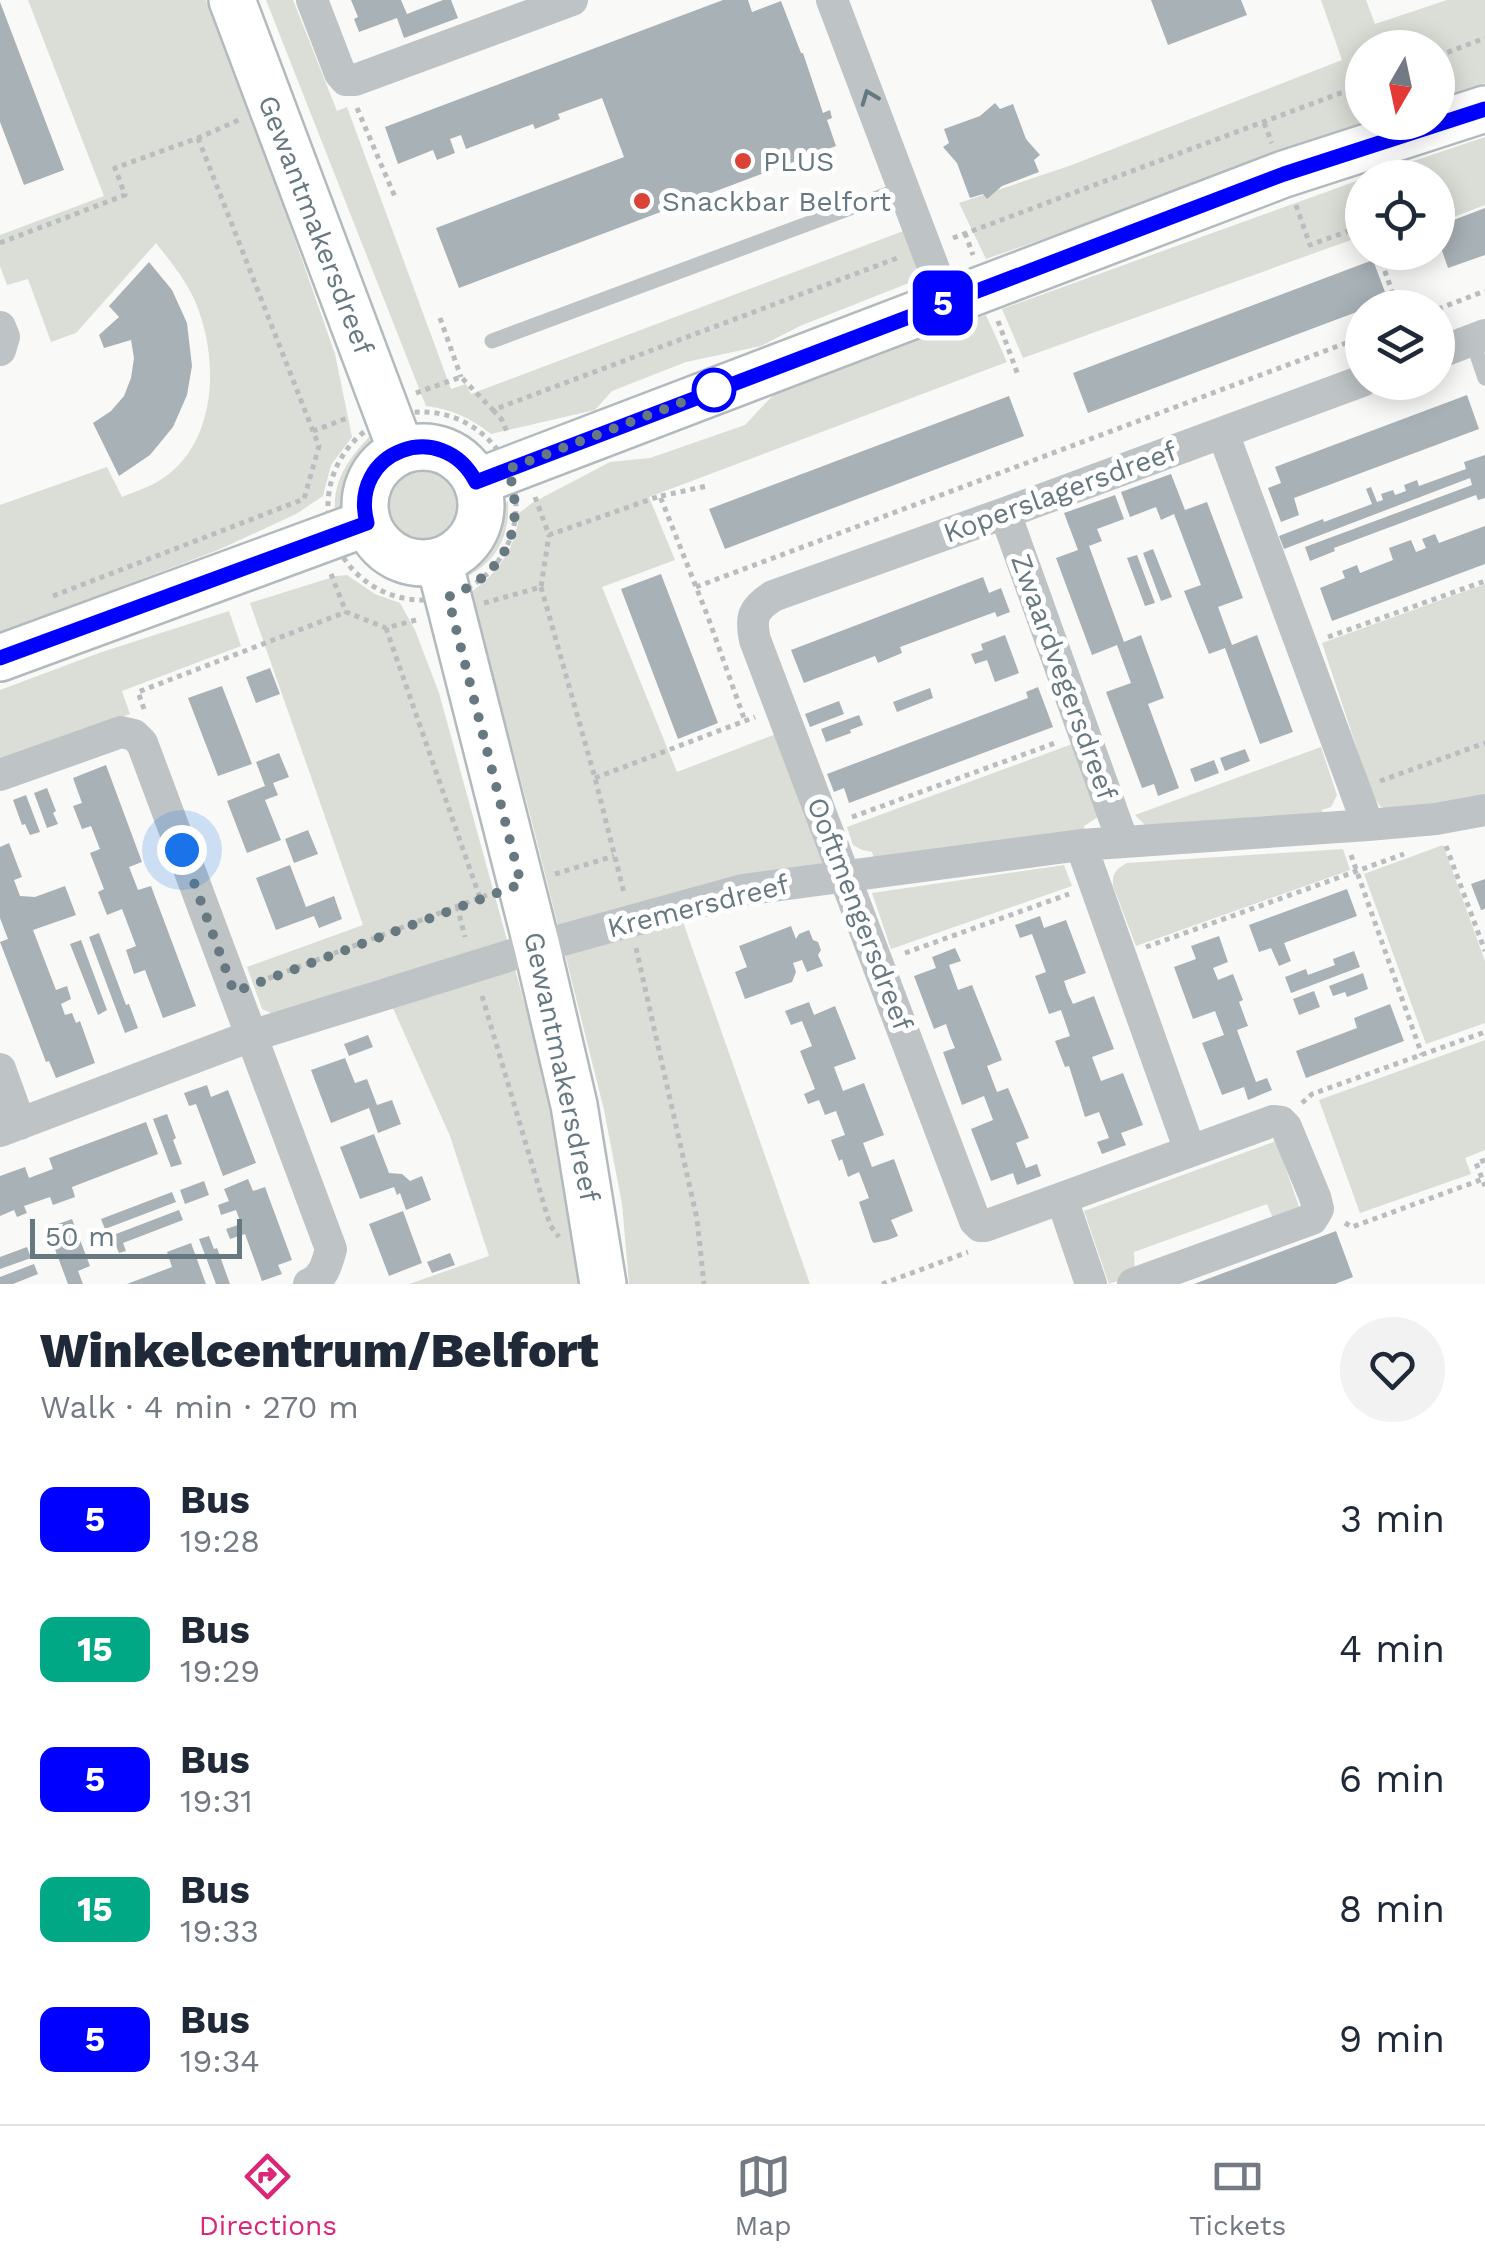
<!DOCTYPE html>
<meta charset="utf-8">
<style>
:root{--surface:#fff;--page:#f2f2f3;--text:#1f2937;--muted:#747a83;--line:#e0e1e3;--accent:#db2777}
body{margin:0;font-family:"Work Sans",sans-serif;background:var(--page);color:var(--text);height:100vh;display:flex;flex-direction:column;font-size:38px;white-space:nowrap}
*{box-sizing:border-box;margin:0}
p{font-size:32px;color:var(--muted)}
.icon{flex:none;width:55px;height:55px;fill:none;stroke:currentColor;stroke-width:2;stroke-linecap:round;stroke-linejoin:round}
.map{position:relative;height:1284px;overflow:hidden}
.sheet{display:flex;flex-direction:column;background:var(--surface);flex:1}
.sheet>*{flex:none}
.badge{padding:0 20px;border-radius:15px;font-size:35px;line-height:65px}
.needle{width:65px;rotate:189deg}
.fabs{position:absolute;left:1345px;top:30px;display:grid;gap:20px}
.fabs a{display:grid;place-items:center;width:110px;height:110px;border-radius:50%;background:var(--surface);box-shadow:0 5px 25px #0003;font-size:50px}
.scale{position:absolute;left:30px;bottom:25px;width:212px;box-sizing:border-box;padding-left:10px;border:5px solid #667880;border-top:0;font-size:28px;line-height:35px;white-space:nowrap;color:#667880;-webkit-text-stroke:8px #fff;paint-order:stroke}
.you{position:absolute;width:50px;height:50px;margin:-25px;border:8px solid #fff;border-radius:50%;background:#1a73e8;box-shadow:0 0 0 15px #1a73e833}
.map>.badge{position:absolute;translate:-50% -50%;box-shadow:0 0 0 5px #fff}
.round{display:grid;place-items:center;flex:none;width:105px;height:105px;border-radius:52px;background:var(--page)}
.summary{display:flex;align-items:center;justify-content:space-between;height:170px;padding:0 40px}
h1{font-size:48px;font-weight:800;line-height:75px}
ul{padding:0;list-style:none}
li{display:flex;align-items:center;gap:30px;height:130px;padding:0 40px}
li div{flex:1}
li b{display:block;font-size:38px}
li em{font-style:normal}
li .badge{min-width:110px;font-weight:700;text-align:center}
.dock{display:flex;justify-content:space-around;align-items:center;height:140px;border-top:2px solid var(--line);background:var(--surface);font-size:28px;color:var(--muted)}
.dock a{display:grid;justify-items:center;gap:5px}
.dock .active{color:var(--accent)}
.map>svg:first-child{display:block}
.green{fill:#daded6}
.building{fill:#a8b1b6}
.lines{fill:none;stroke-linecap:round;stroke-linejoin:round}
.secondary-casing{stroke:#b3babd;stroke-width:50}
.path{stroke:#b9bdbf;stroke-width:5;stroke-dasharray:5 5;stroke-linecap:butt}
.lane{stroke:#bec4c6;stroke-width:15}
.street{stroke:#bec4c6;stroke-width:32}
.secondary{stroke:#fff;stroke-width:45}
.oneway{stroke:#667880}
.line-casing{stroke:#fff;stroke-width:22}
.line{stroke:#00f;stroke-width:15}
.walk{stroke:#667880;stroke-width:10;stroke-dasharray:0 18}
.poi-dot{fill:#da4436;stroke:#fff;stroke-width:4}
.stop-dot{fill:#fff;stroke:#00f;stroke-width:5}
.labels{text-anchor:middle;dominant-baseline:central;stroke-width:10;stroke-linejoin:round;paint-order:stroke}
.poi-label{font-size:28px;fill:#667880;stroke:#fff;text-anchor:start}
.street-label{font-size:28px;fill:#667880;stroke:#fff}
</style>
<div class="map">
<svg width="1485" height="1284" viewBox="0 0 1485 1284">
<rect width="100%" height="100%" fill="#f9f9f7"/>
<path class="green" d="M 28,0 L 206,0 L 251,114 L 335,354 L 352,437 L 331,465 L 323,496 L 296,514 L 218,550 L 0,633 L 0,505 L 107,467 L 122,497 C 133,492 147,488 157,482 C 218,447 220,359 195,301 C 186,280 170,261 156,243 L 76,333 L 51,342 L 28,279 L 7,285 L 0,266 L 0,235 L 104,196 Z
M 266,0 L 293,0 L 337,111 L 347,107 L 451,389 L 466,384 L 471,394 L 906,230 L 924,277 L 800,326 L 761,346 L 686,362 L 612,391 L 595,410 L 491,434 C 470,418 452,409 426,406 Z
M 1321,0 L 1366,0 L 1375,24 L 1447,0 L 1485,0 L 1485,83 L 1438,99 L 1438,48 L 1362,48 L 1362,122 L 1372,123 L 986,259 L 959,203 L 1069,166 L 1342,60 Z
M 1485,137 L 1485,205 L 1438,223 L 1438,178 L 1366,177 Z
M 1362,179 L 1362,236 L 1023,358 L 1002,309 Z
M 986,315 L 1007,362 L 649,497 L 675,560 L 602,587 L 677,772 L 776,734 L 825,868 L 675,899 L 810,1284 L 629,1284 L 622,1204 L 604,1110 L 534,830 L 471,592 C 498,573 517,547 519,513 L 532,503 L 610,462 L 650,458 L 745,425 L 777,391 Z
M 370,436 C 371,460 358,500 335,511 C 333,479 350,457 370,436 Z
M383 507a38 38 0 1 1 76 0a38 38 0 1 1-76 0Z
M 508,501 C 510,535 498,560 468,576 C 469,565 488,519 494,512 C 499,506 502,505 508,501 Z
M 347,575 L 375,594 L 400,603 L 415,630 L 439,693 L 554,1111 L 587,1284 L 409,1284 L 489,1256 L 450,1136 L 380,979 L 273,1014 L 262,1009 L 247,967 L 363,925 L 250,603 L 336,576 Z
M 1485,584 L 1485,799 L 1392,813 L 1380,806 L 1372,794 L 1322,643 Z
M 229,611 L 241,646 L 122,691 L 130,714 L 0,761 L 0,690 L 99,653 Z
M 1075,743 L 1098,817 L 1084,826 L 1084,833 L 874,858 L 872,852 L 862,850 L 853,845 L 847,827 Z
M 1321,747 L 1337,795 L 1331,807 L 1322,810 L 1323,818 L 1145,825 L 1135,815 Z
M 1443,845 L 1485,961 L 1485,1023 L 1426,1044 L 1364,874 Z
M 1343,849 L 1350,870 L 1136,946 L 1113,886 C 1112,873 1116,869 1127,863 Z
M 1064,865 L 1072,886 L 891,949 L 872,893 Z
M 1485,1040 L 1485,1150 L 1465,1158 L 1471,1174 L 1360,1213 L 1319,1100 Z
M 1276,1141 L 1302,1215 L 1276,1226 L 1267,1204 L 1134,1252 L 1135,1275 L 1109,1284 L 1084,1211 Z"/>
<path class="building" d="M 351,0 L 401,0 L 407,14 L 443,0 L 451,0 L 458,18 L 404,38 L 397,18 L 359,32 L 354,19 L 358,17 Z
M 723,0 L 748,0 L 752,12 L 781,1 L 801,53 L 803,53 L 823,113 L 830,110 L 832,118 L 827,120 L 836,146 L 459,288 L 436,228 L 624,157 L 602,98 L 558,114 L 560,119 L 535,129 L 533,124 L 466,149 L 461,135 L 450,139 L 455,153 L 437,160 L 433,150 L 398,164 L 385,127 Z
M 1151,0 L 1241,0 L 1247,15 L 1168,45 Z
M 0,2 L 64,170 L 24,185 L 0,122 Z
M 995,103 L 1000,109 L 1013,104 L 1026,139 L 1040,155 L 1034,160 L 1039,172 L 1002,186 L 987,199 L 983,194 L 970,198 L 957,163 L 943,147 L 949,143 L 944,129 L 980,116 Z
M 1485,208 L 1485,255 L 1448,268 L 1438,239 L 1438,226 Z
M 1373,260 L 1388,300 L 1362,308 L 1362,310 L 1088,413 L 1073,373 Z
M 149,262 L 172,290 L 187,323 L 192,366 L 187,395 L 173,427 L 150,455 L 119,476 L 93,423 L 111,411 L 124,396 L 131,378 L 134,358 L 131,340 L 104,348 L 99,335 L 119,317 L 109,306 Z
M 1467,395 L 1479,429 L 1294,498 L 1299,515 L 1281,522 L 1268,488 L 1281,483 L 1275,467 Z
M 1009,396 L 1024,436 L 725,549 L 709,509 Z
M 1485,455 L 1485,498 L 1478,500 L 1476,495 L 1334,548 L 1335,551 L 1310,561 L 1305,547 L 1472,485 L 1470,478 L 1284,549 L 1279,536 L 1323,519 L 1324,522 L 1372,504 L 1366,489 L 1371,487 L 1377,502 L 1383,500 L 1381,494 L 1393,490 L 1395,495 L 1406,491 L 1404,485 L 1417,480 L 1419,486 L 1466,469 L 1464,462 Z
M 1171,474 L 1185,510 L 1207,502 L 1243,598 L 1218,607 L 1232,645 L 1257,635 L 1293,732 L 1260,744 L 1225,648 L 1209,654 L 1184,591 L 1201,585 L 1174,514 L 1161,520 L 1156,507 L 1130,517 L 1121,492 Z
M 1115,495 L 1124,519 L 1097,529 L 1102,541 L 1089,546 L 1124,642 L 1141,635 L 1164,698 L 1148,704 L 1179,788 L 1158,796 L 1154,784 L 1142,788 L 1106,692 L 1131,683 L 1117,645 L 1092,655 L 1056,558 L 1078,550 L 1064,513 Z
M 1485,526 L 1485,564 L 1332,621 L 1320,588 L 1345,578 L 1342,571 L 1357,565 L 1360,573 L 1393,560 L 1389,548 L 1411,540 L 1416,552 L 1426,548 L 1422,539 L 1435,534 L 1439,543 Z
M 1153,549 L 1172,597 L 1161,601 L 1143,553 Z
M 1137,555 L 1155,603 L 1145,606 L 1127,558 Z
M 661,574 L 718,723 L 678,739 L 621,589 Z
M 983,577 L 989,593 L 1001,588 L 1010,612 L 997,617 L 995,612 L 900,647 L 902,653 L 878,663 L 875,656 L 804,683 L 791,650 Z
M 1005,635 L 1019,673 L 995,682 L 987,660 L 975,664 L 971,654 L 983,650 L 981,644 Z
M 270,668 L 280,694 L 256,703 L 246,677 Z
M 222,686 L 252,764 L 218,776 L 188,698 Z
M 1038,687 L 1053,727 L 849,803 L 844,788 L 834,792 L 827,774 L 1028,698 L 1026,692 Z
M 930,688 L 933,698 L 897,712 L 893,702 Z
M 839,701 L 844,714 L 810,727 L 805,714 Z
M 859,715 L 863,725 L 850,730 L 851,733 L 826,742 L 821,729 Z
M 1245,749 L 1250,761 L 1225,771 L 1220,758 Z
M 279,753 L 289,777 L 273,783 L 278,795 L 265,800 L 281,840 L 247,853 L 227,801 L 265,786 L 256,762 Z
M 1214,760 L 1219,773 L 1195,782 L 1190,769 Z
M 106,765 L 142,862 L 129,867 L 138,890 L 151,886 L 196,1006 L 163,1018 L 145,970 L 134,974 L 126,950 L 136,946 L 122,909 L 107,915 L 98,892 L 104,889 L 90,853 L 100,849 L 91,826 L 82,829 L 73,806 L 82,803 L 73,778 Z
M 47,788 L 56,811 L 53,813 L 58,824 L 47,828 L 34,793 Z
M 26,795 L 40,832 L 30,835 L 25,824 L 22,825 L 13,800 Z
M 308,830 L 318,854 L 294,863 L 285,839 Z
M 9,843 L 22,877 L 14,880 L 20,896 L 35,897 L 65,886 L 76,915 L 33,930 L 56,990 L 67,986 L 71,999 L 61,1004 L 65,1015 L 72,1013 L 76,1023 L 80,1021 L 95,1063 L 56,1078 L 49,1061 L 46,1062 L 0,942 L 8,939 L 0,918 L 0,847 Z
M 290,865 L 306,907 L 334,896 L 342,919 L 319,928 L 314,916 L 276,930 L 256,878 Z
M 1485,879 L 1485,909 L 1481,910 L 1471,884 Z
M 1347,889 L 1357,916 L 1284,943 L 1291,961 L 1279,966 L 1271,948 L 1259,952 L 1249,925 Z
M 1040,916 L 1044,928 L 1066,920 L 1086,973 L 1064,981 L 1068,993 L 1073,1004 L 1094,996 L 1114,1049 L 1092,1057 L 1101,1081 L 1123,1073 L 1143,1125 L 1121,1133 L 1126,1145 L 1102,1154 L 1097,1142 L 1109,1138 L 1099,1112 L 1085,1117 L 1069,1066 L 1065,1067 L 1055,1041 L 1070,1036 L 1061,1010 L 1049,1014 L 1035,976 L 1046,972 L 1032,934 L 1020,938 L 1015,925 Z
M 791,926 L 796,939 L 799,934 L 809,930 L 813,940 L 818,942 L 821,950 L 818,955 L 823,966 L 807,972 L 802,960 L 793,963 L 796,972 L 792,982 L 745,999 L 735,972 L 747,967 L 739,946 Z
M 99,933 L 126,1005 L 129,1004 L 138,1028 L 125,1033 L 89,937 Z
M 1219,936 L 1228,962 L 1213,968 L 1218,980 L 1233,974 L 1243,1000 L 1239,1002 L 1248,1026 L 1237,1030 L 1256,1082 L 1267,1078 L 1272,1090 L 1248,1100 L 1244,1087 L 1222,1095 L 1202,1043 L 1224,1035 L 1215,1011 L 1193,1019 L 1174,967 L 1196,959 L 1191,946 Z
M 81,940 L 107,1010 L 98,1015 L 70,944 Z
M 955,948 L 961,961 L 949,965 L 958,990 L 972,985 L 1002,1060 L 987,1066 L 997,1092 L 1008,1088 L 1029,1138 L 1016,1143 L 1026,1168 L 1037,1164 L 1041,1176 L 1017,1185 L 1013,1173 L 991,1181 L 971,1129 L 993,1120 L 984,1096 L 962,1105 L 943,1052 L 955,1048 L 950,1036 L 946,1024 L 934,1029 L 914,976 L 936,968 L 932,957 Z
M 1354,951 L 1360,967 L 1291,993 L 1285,977 L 1306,969 L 1308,975 L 1335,965 L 1333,959 Z
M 1363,973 L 1368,989 L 1347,997 L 1345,992 L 1333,996 L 1329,986 Z
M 1314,991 L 1320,1007 L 1299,1015 L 1293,999 Z
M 809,1002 L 814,1015 L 835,1006 L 856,1059 L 834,1067 L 843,1091 L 864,1083 L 884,1135 L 863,1143 L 872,1167 L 894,1159 L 913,1211 L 891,1220 L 898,1236 L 888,1240 L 874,1243 L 872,1241 L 859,1202 L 869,1198 L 859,1172 L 848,1177 L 842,1159 L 839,1161 L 831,1140 L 845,1135 L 836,1111 L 825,1115 L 819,1100 L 808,1104 L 804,1094 L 815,1089 L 800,1051 L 812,1046 L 802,1021 L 791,1025 L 785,1011 Z
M 1390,1004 L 1404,1041 L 1306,1078 L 1296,1051 L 1357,1028 L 1354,1018 Z
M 368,1035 L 373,1047 L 349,1056 L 344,1044 Z
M 345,1058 L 355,1083 L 367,1079 L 377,1105 L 392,1100 L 401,1124 L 378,1133 L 369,1108 L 331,1123 L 311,1070 Z
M 207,1085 L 211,1097 L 228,1090 L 256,1163 L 223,1176 L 196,1104 L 189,1106 L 184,1093 Z
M 167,1114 L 176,1138 L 173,1140 L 182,1164 L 171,1167 L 153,1119 Z
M 146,1122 L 158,1154 L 72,1187 L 75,1197 L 53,1205 L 50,1197 L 24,1206 L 27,1213 L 17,1217 L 14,1210 L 0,1216 L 0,1176 L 25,1167 L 29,1178 L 53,1169 L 49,1158 Z
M 374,1134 L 389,1173 L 402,1174 L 410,1181 L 422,1176 L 431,1200 L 406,1210 L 400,1193 L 397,1195 L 394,1187 L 360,1199 L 340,1147 Z
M 248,1179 L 253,1191 L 265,1187 L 292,1260 L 278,1265 L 282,1274 L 262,1281 L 245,1234 L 230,1239 L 226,1229 L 241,1224 L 236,1210 L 221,1215 L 218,1205 L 229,1201 L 224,1189 Z
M 204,1181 L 209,1195 L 185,1204 L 180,1190 Z
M 172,1192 L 176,1202 L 105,1229 L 101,1219 Z
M 179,1210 L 183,1220 L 123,1243 L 126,1251 L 119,1253 L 116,1246 L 111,1248 L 108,1237 Z
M 403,1211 L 422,1263 L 389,1276 L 369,1224 Z
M 72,1219 L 90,1266 L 78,1271 L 83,1284 L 68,1284 L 47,1228 Z
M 1336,1231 L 1353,1277 L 1335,1284 L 1194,1284 Z
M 209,1236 L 214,1249 L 217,1248 L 230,1284 L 216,1284 L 199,1239 Z
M 191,1243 L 206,1284 L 127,1284 L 172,1267 L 167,1252 Z
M 27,1247 L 31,1258 L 0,1269 L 0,1257 Z
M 450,1253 L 455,1265 L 432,1273 L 427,1262 Z
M 34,1264 L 38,1274 L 13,1284 L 0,1284 L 0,1277 Z"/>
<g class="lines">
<g class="secondary-casing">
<path id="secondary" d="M 232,0 L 401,450
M365 505a58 58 0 1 1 116 0a58 58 0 1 1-116 0Z
M 477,482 L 1284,174 L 1485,109
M 439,561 L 537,947 L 574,1105 L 603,1284
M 0,658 L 367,523"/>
</g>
<path class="path" d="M 1438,56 L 1485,38
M 357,108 L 395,197
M 1264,123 L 1272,143
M 198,138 L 313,431
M 1296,205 L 1310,245 L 1362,226
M 965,233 L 973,255
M 953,238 L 1362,85
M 0,243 L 125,195 L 115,168 L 198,138 L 239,120
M 1358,248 L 1362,247
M 1378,252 L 1398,308
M 1438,309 L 1485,291
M 440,318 L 461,377
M 998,321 L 1018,375
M 416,393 L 461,377 L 493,410 L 900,257
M 493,410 L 502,420 L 507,432
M328 506a94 94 0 1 1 188 0a94 94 0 1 1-188 0Z
M 661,496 L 707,486
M 535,497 L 549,535 L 660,496 L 708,617 L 745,721
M 331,574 L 346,612 L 386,628 L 416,620
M 541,587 L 595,778 L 624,893
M 696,587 L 1362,337
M 53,596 L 304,499 L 319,446 L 313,431 L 350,417
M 484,603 L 541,587 L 549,535
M 386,628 L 480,898
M 1328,637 L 1485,581
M 144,709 L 138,692 L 346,612
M 595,778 L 755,717
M 1380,781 L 1485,743
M 852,817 L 1058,742
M 1446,846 L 1485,951
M 1351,855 L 1422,1055
M 555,874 L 614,856
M 457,906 L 465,937
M 1146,947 L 1404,854
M 636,948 L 697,1219 L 704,1284
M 905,953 L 1069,894
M 259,982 L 487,895
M 482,996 L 550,1225 L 559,1237
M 1302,1103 L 1312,1094 L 1485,1032
M 1485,1160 L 1476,1163 L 1485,1186
M 1345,1223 L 1352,1227 L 1483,1179
M 882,1284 L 968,1252"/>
<path class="lane" d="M 1472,340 L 1485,378
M 492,341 L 904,188"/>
<path class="street" d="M 312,0 L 340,73 L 346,80 L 355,80 L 572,0
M 832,0 L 946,301
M 0,327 L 4,337 L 0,350
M 1438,353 L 1485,335
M 1223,433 L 1368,825
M 1005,513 L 1123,842
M 0,775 L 121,732 L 134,735 L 142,743 L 331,1249 C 327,1263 324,1278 309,1284
M 1081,845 L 1190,1151
M 0,1069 L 20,1124
M 0,1131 L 251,1036 L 537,947 L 743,890 L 1081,845 L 1368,825 L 1436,819 L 1485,810
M 1062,1199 L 1091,1284
M 1133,1284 L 1312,1219 L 1318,1209 L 1315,1197 L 1286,1127 L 1281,1122 L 1273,1121 L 985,1226 L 980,1226 L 975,1221 L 755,640 C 750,617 753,609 773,596 L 1005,513 L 1362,381"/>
<use href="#secondary" class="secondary"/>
</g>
<defs><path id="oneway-chevron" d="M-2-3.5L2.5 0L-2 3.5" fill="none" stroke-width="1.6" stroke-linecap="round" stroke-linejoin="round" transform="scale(2.5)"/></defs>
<use class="oneway" href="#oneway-chevron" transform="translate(869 97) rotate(-111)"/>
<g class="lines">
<g class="line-casing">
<path id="line" d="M 0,658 L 367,523 C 348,451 442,416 476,482 L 1284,174 L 1485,109"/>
</g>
<use href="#line" class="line"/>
<path class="walk" d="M 182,850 L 234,992 L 521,884 L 448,597 C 506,574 527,528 508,469 L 714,390"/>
</g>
<g class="poi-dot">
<circle cx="743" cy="161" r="10"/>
<circle cx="642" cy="201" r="10"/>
</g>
<circle class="stop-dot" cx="714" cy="390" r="20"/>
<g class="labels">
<g class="poi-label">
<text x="763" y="161">PLUS</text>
<text x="662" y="201">Snackbar Belfort</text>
</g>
<g class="street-label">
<text transform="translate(316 225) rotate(69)">Gewantmakersdreef</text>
<text transform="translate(1060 492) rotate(-20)">Koperslagersdreef</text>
<text transform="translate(1064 677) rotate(70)">Zwaardvegersdreef</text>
<text transform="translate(698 906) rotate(-14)">Kremersdreef</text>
<text transform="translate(860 914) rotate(69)">Ooftmengersdreef</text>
<text transform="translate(562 1067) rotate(78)">Gewantmakersdreef</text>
</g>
</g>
</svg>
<div class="fabs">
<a><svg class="needle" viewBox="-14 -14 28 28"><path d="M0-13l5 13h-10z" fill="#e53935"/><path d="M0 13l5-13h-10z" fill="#747a83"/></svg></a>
<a><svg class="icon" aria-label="locate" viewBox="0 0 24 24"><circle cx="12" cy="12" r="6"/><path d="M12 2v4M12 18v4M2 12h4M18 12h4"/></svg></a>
<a><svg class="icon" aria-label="layers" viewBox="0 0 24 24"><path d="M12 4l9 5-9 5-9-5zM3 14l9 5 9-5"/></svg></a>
</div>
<div class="scale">50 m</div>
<div class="you" style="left:182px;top:850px"></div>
<b class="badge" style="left:943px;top:303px;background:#00f;color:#fff">5</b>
</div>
<section class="sheet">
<div class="summary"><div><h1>Winkelcentrum/Belfort</h1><p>Walk · 4 min · 270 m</p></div><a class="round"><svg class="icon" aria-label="heart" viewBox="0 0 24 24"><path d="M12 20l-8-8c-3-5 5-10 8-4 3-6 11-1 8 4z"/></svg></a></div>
<ul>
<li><span class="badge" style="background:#00f;color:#fff">5</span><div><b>Bus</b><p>19:28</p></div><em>3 min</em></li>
<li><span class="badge" style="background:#00a886;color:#fff">15</span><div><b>Bus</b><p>19:29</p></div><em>4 min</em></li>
<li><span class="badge" style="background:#00f;color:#fff">5</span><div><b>Bus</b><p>19:31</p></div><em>6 min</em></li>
<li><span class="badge" style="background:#00a886;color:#fff">15</span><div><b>Bus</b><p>19:33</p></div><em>8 min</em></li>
<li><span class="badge" style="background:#00f;color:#fff">5</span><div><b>Bus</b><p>19:34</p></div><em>9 min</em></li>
</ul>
</section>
<nav class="dock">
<a class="active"><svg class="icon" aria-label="directions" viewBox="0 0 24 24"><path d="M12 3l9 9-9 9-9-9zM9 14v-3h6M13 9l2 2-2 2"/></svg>Directions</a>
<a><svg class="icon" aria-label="map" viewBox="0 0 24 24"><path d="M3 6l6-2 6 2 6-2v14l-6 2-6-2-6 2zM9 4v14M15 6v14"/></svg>Map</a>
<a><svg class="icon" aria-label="tickets" viewBox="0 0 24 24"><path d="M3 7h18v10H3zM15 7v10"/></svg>Tickets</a>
</nav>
